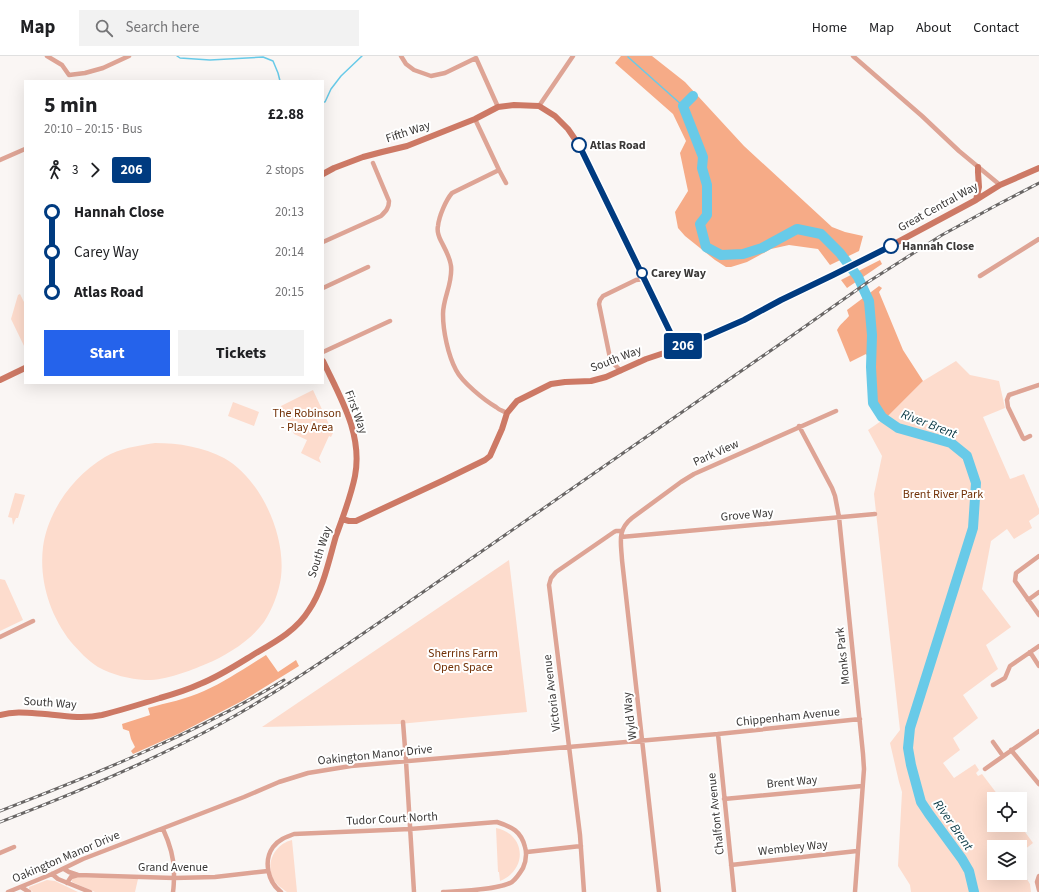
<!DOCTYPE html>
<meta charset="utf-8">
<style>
:root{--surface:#fff;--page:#f2f2f2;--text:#202124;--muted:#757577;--line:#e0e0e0;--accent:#2563eb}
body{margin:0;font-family:"Source Sans 3",sans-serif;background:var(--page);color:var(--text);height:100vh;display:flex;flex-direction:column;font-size:15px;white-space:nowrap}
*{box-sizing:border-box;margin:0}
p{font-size:13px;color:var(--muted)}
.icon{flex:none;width:22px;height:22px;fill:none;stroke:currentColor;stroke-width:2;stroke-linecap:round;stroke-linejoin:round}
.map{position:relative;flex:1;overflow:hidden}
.drawer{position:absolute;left:24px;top:24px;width:300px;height:304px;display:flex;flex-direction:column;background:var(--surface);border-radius:0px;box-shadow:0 4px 16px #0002}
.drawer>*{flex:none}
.badge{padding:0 8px;border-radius:3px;font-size:14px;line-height:26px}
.fabs{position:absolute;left:987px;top:736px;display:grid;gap:8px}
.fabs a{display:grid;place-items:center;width:40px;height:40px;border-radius:0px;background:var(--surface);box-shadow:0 4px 16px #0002;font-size:20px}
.map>.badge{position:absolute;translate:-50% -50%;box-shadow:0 0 0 2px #fff}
.legs{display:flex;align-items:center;gap:6px;height:44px;padding:0 20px;font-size:13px}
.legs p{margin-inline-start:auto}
.overview{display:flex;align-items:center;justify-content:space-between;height:68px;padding:0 20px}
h1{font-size:22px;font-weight:700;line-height:30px}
.cta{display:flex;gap:8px;margin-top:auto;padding:8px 20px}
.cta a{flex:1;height:46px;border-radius:0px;background:var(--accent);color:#fff;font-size:16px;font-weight:700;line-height:46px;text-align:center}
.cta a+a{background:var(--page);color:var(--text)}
ul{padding:0 20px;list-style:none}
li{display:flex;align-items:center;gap:14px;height:40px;font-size:15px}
li i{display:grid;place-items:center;width:6px;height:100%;margin:0 5px;background:currentColor}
li i::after{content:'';width:10px;height:10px;margin:-5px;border:3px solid;border-radius:50%;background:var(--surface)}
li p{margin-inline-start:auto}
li:first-child i{background:linear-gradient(#0000 50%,currentColor 0)}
li:last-child i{background:linear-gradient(currentColor 50%,#0000 0)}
header{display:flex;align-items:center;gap:24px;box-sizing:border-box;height:56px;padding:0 20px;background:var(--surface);border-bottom:1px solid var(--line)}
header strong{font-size:19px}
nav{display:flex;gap:22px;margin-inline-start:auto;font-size:14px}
.search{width:280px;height:36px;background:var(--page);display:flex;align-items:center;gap:10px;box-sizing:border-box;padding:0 14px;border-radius:0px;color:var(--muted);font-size:15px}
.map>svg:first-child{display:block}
.green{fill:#fddccd}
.forest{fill:#f6ab87}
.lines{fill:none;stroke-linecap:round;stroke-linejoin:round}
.stream{stroke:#68cae8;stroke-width:1.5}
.river{stroke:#68cae8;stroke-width:10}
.street{stroke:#dea495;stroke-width:4.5}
.secondary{stroke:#cd7965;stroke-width:6}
.rail-casing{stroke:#696665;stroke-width:3}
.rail{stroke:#fff;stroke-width:1.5;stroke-dasharray:4.5;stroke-linecap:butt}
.line-1-casing{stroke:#fff;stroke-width:9}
.line-1{stroke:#003b80;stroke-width:6}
.stop-1-dot{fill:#fff;stroke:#003b80;stroke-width:2}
.labels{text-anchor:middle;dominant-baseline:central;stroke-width:4;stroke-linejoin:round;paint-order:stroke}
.street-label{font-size:12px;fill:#3a3837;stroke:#fff}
.stop-label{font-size:12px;font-weight:bold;fill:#3a3837;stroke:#fff;text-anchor:start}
.park-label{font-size:12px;fill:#723107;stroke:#fff}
.water-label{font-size:13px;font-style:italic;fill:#0a3945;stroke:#fff}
</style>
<header>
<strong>Map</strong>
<div class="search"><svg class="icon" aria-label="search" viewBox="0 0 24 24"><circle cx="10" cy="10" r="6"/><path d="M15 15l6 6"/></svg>Search here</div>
<nav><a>Home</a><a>Map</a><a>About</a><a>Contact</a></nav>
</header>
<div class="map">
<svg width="1039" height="836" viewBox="0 0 1039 836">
<rect width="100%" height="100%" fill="#faf6f4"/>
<path class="green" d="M 20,238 L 25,248 L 25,292 L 11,263 L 18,239 Z
M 956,305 L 970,319 L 999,325 L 1005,352 L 983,361 L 1010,423 L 1024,418 L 1039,453 L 1039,458 L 1029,465 L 1032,472 L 1014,483 L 1007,473 L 991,485 L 982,533 L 1011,571 L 986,589 L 998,613 L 963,639 L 978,662 L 953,682 L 960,694 L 943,707 L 954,722 L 975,708 L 979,714 L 976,717 L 978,720 L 982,718 L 1001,743 L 994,743 L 994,769 L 1020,769 L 1033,787 L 1020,797 L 1020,791 L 994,791 L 994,817 L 1020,817 L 1020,812 L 1030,828 L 1031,836 L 911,836 L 910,829 L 898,810 L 902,736 L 899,726 L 890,687 L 900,674 L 874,438 L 882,400 L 868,374 L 887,361 L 923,325 Z
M 313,334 L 333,377 L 331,381 L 329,380 L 319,402 L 321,407 L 301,397 L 307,384 L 294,378 L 281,350 Z
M 233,346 L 259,356 L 254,370 L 228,360 Z
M 155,387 C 179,387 203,391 224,402 C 261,423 286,479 281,521 C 279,536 272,554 264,566 C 250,585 227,599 206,608 C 190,615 163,625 145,624 C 130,623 112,619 98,611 C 88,605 79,595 71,586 C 50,559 39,525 43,491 C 48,455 73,420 105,401 C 120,392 137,390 155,387 Z
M 15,437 L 25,439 L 18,462 L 16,462 L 13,469 L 12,462 L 8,461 Z
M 509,504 L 527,656 L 399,668 L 262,671 Z
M 0,523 L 5,524 L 23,564 L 0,575 Z
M 496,772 C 526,778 528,814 500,825 L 499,816 L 498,816 Z
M 292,784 L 297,836 C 294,836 290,836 287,836 C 285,835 282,832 280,831 C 262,816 271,789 292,784 Z
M 74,821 L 138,823 L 135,836 L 95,836 L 72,826 L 72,823 Z
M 47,824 L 55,825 L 78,836 L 33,836 L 29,833 L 29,831 Z"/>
<path class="forest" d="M 621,0 L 652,0 L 685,26 L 744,90 L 832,171 L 845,176 L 863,180 L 859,195 L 830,209 L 818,193 L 789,189 L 771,193 L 747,206 L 731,211 L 726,211 L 715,204 L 685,180 L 678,172 L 675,156 L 688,135 L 680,97 L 686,85 L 673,58 L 615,7 Z
M 880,204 L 882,208 L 847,232 L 841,224 Z
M 879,230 L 882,232 L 879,236 L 903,294 L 923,325 L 887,361 L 883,357 L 875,345 L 874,312 L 866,298 L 850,306 L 837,274 C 840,268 845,265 849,260 L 847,254 Z
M 266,599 L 278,616 L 296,604 L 299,610 L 244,644 L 178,678 L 133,698 L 131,695 L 135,691 L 131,683 L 129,675 L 123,673 L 122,668 L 150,659 L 148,652 C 166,647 187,643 204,635 C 226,625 246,611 266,599 Z"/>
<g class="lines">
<path class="stream" d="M 177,0 L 180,2 L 210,4 L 263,1 L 273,5 L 278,17 L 280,25
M 628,1 L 683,50
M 323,46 L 325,46 L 331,33 L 341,20 L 362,0"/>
<path class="river" d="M 693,40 L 683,50 L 703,101 L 702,112 L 707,129 L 707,159 L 700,168 L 706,191 L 721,199 L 743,198 L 762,192 L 797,173 L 821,178 L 840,197 L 858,221 L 869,245 L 872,279 L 871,311 L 873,347 L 882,361 L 898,372 L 951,387 L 967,400 L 976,427 L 973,472 L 910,672 L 908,692 L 911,709 L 921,746 L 929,758 L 962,803 L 969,815 L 974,836"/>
<path class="street" d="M 47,0 L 62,9 L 69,19 L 85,17 L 103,12 L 129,0
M 401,0 L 406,8 L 414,14 L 431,20 L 445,17 L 476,2 L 498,51
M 853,0 L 922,60 L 959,95 L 1000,129
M 539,50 L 573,0
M 475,63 L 499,114 L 506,127
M 0,104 L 25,93
M 499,114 L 452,137 C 446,144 439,160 438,170 C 437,174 439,181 441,185 C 445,193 450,201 451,210 C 453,227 443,242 443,258 C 443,275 448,299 456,314 C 462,326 484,344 496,351 C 499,354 503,355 507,357
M 323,186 L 381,160 C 386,155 389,152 389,145 L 373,107
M 980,220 L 1039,183
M 323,232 L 368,211
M 323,296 L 390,265
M 621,315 L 612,306 L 610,302 L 599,248 L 600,244 L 603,240 L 636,224 L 645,223
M 799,370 L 832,432 L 835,440 L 839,461 L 863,698 L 864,713 L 855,836
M 1030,380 L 1024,383 L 1023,382 L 1008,351 L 1007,344 L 1009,339 L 1039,329
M 621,481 L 875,458
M 1039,500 L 1016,517 L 1015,525 L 1039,559
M 1028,544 L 1039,536
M 0,581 L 33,565
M 1030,596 L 1039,610
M 993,629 L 1005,622 L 1010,610 L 1039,590
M 403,666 L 406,705 L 414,836
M 718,678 L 734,836
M 993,686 L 1003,700
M 1011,694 L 1039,728
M 985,713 L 1039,675
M 724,743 L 862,730
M 163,773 C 169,786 174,802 174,816 C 174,823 174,830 173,836
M 527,796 L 581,790
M 0,797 L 14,791
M 731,809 L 857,795
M 64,813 L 69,816 L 78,819 L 174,822 L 215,821 L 268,815
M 52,818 L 58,823 L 90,836
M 1039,820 L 1037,826 L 1039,834
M 67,827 L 71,821 L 78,819
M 21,831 L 29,836
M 8,836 L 52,818 L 83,803 L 244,741 L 279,726 L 308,717 L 351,710 L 718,678 L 860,663
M 281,836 C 268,826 263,805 273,791 C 278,784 286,781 294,778 L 410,773 L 497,766 C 512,771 521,775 525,791 C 527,798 526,805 523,812 C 520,817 517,822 512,826 C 498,834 460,835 443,836
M 584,836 L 580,779 L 549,529 L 551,522 L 556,516 L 614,476 L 616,475 L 622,475
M 659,836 L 622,504 C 621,486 617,474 632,462 L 681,426 L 694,418 L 836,355"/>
<path class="secondary" d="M 323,118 L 334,112 L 363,101 L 382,96 L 407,90 L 475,63 L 498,51 L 514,49 L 539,50 L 555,60 L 568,73 L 579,89 L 672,280 L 680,292
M 976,144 L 979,131 L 978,116 L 978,111
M 0,324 L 25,312
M 342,463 L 349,465 L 356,465 L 444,424 L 485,404 L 490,400 L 502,373 L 507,357 L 517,345 L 551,328 L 565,326 L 591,325 L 606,321 L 646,303 L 676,293 L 706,281 L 743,264 L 781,244 L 866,203 L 976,144 L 1000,129 L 1039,112
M 0,659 C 15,655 29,657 45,658 C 64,660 83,663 102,659 C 122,654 141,648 160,642 C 174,638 187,634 200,628 C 220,620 238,608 256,597 C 275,586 297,574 309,554 C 323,534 329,504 336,480 C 343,461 351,440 355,420 C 363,378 340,341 323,305"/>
<g class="rail-casing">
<path id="rail" d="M 0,755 C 98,717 194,678 284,624
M 0,766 C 76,737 150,706 222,667 C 280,635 335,597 390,559 L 783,286 L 868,226 L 942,179 L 995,150 L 1039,127"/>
</g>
<use href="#rail" class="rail"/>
</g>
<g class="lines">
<g class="line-1-casing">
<path id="line-1" d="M 579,89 L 672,280 L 680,292 L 744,264 L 781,244 L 833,219 L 891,190"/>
</g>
<use href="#line-1" class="line-1"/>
</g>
<g class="stop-1-dot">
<circle cx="579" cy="89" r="7"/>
<circle cx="891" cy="190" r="7"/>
<circle cx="642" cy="217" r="5"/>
</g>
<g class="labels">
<g class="street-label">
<text transform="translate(408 76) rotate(-18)">Fifth Way</text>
<text transform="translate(938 151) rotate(-29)">Great Central Way</text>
<text transform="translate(616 303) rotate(-21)">South Way</text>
<text transform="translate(356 356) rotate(70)">First Way</text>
<text transform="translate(716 397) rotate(-24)">Park View</text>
<text transform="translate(747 459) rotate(-5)">Grove Way</text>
<text transform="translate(320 496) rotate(-72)">South Way</text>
<text transform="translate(843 600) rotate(-96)">Monks Park</text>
<text transform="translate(552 637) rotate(-97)">Victoria Avenue</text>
<text transform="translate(50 647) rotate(4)">South Way</text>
<text transform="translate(630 660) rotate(-97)">Wyld Way</text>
<text transform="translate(788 661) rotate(-6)">Chippenham Avenue</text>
<text transform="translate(375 699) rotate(-6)">Oakington Manor Drive</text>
<text transform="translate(792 726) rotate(-5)">Brent Way</text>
<text transform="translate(716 758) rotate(-96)">Chalfont Avenue</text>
<text transform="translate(392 763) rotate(-3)">Tudor Court North</text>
<text transform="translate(793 792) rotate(-6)">Wembley Way</text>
<text transform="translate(66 801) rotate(-23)">Oakington Manor Drive</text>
<text x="173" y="811">Grand Avenue</text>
</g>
<g class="stop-label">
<text x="590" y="89">Atlas Road</text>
<text x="902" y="190">Hannah Close</text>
<text x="651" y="217">Carey Way</text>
</g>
<g class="park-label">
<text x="307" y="357">The Robinson<tspan x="307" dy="14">- Play Area</tspan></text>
<text x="943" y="438">Brent River Park</text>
<text x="463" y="597">Sherrins Farm<tspan x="463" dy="14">Open Space</tspan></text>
</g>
<g class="water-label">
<text transform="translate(929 368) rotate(21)">River Brent</text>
<text transform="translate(953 769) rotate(55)">River Brent</text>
</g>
</g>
</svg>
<div class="fabs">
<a><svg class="icon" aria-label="locate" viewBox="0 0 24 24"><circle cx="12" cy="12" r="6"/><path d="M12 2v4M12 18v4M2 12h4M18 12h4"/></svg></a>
<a><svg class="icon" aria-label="layers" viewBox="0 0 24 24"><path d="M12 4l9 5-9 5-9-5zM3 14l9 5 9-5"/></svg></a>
</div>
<b class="badge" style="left:683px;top:290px;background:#003b80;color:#fff">206</b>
<section class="drawer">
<div class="overview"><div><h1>5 min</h1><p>20:10 – 20:15 · Bus</p></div><b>£2.88</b></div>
<div class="legs"><svg class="icon" aria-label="walk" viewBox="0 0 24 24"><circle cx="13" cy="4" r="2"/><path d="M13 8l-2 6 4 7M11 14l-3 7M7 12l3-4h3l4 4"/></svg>3<svg class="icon" aria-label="forward" viewBox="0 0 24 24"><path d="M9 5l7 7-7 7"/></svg><b class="badge" style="background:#003b80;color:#fff">206</b><p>2 stops</p></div>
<ul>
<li><i style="color:#003b80"></i><b>Hannah Close</b><p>20:13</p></li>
<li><i style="color:#003b80"></i><span>Carey Way</span><p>20:14</p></li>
<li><i style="color:#003b80"></i><b>Atlas Road</b><p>20:15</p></li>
</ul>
<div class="cta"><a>Start</a><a>Tickets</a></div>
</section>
</div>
